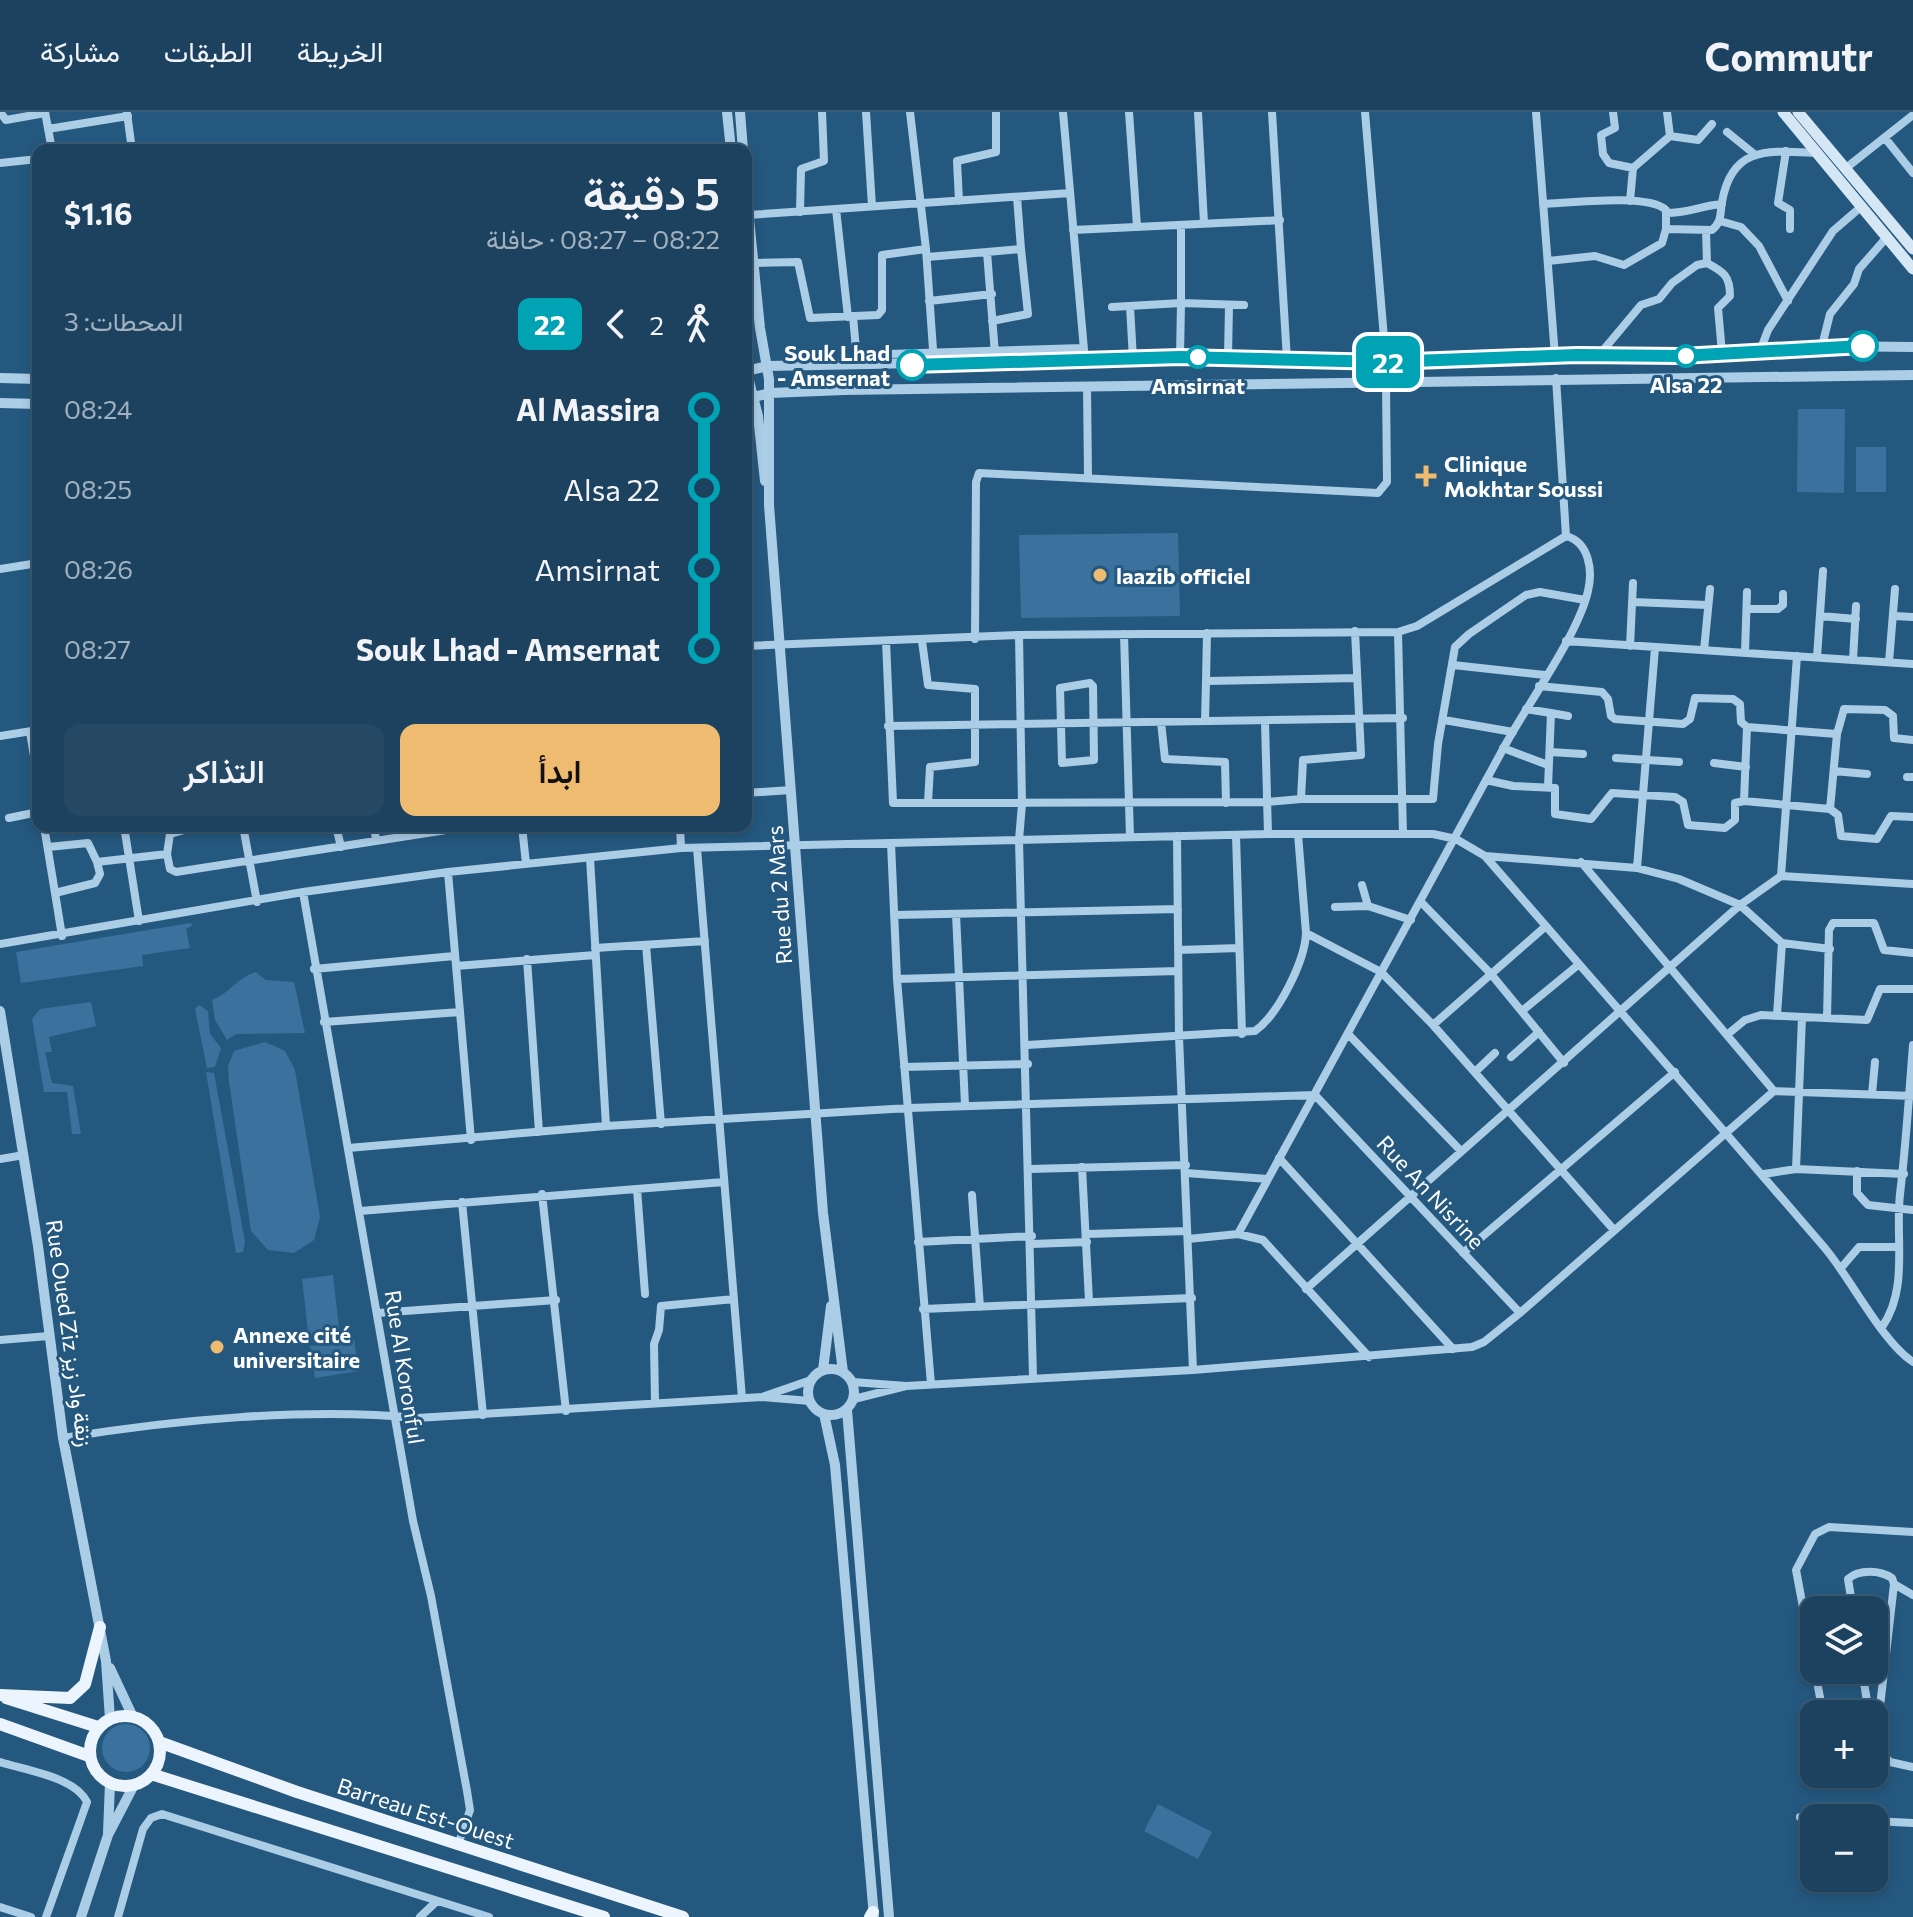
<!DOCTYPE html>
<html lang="ar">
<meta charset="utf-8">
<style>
:root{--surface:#1c425f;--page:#254965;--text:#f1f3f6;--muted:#a0b0bd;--line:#3a5b74;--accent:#efbb70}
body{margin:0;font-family:Commissioner,Vazirmatn,sans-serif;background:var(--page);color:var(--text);direction:rtl;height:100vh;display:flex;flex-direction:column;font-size:30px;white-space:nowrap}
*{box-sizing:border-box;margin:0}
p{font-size:26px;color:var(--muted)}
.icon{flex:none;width:44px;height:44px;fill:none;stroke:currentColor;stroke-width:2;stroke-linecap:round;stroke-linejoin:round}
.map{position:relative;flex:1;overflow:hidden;direction:ltr}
.sheet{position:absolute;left:32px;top:32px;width:720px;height:688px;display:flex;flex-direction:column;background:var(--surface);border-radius:16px;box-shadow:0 4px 12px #0003,0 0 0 2px var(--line);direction:rtl}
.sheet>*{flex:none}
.badge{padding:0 16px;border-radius:12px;font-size:28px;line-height:52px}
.fabs{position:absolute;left:1800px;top:1484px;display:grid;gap:16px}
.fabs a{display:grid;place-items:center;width:88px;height:88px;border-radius:16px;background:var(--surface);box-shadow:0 4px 12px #0003,0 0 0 2px var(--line);font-size:40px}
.map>.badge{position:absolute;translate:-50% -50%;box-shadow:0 0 0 4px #fff}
.legs{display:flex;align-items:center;gap:12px;height:88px;padding:0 32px;font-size:26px}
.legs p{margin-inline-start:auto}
.head{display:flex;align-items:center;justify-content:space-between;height:136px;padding:0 32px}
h1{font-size:44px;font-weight:600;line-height:60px}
.button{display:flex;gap:16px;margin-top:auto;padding:16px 32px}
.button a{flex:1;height:92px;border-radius:16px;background:var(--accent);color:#111;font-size:32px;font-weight:600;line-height:92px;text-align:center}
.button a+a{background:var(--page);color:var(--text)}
ul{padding:0 32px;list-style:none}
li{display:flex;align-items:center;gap:28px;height:80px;font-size:30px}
li i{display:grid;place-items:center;width:12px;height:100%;margin:0 10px;background:currentColor}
li i::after{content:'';width:20px;height:20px;margin:-10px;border:6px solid;border-radius:50%;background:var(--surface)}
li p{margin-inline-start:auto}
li:first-child i{background:linear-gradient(#0000 50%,currentColor 0)}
li:last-child i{background:linear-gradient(currentColor 50%,#0000 0)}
header{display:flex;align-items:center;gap:48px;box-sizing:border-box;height:112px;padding:0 40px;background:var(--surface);border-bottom:2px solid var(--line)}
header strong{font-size:38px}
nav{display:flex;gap:44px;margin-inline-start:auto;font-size:28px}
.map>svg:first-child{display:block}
.green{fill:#3a729d}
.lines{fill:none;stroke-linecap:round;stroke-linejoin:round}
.minor{stroke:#accde6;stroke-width:8}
.tertiary{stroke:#accde6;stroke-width:10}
.secondary{stroke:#d5e7f5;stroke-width:11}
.primary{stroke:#ecf5fd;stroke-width:12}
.line-1-casing{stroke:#fff;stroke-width:18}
.line-1{stroke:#00a3b4;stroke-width:12}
.stop-1-dot{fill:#fff;stroke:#00a3b4;stroke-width:4}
.poi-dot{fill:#efbb70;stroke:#25587f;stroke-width:3}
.labels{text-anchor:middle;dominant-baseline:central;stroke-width:6;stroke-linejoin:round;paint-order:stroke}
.stop-label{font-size:22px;font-weight:bold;fill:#fff;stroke:#25587f}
.poi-label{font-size:22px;font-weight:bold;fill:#fff;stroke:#25587f;text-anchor:start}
.street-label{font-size:22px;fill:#fff;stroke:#25587f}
</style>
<header>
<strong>Commutr</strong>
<nav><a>الخريطة</a><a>الطبقات</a><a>مشاركة</a></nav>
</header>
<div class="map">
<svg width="1913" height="1805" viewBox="0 0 1913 1805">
<rect width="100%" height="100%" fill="#25587f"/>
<path class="green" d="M 1798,297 L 1845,297 L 1844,381 L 1797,380 Z
M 1856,335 L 1886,335 L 1886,380 L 1856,380 Z
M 1178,421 L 1180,504 L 1021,506 L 1019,423 Z
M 190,811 L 193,813 L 186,817 L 190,836 L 142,843 L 143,854 L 21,871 L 16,840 Z
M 256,860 L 266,868 L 294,870 L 305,921 L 236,922 L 227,928 L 215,908 L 212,888 C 230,881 238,865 256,860 Z
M 91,890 L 96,914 L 49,925 L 52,940 L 45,940 L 52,971 L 73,974 L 81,1022 L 72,1022 L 67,980 L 44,980 L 32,907 L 40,897 Z
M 199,893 L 208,899 L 210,922 L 221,936 L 215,955 L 207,956 L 195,897 Z
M 265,930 L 285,939 L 295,958 L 320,1105 L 314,1128 L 294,1141 L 268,1138 L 251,1119 L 229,970 L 228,954 L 234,939 Z
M 206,960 L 214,961 L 245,1130 L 243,1140 L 236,1141 Z
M 333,1163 L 340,1225 L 309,1229 L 302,1167 Z
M 354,1228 L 359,1259 L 315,1266 L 310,1234 Z
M102 1636a24 24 0 1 1 48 0a24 24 0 1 1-48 0Z
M 1158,1692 L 1212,1720 L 1198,1747 L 1144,1719 Z"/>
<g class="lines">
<path class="minor" d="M 0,0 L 6,8 L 45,1
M 45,0 L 52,38
M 866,0 L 872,94
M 910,0 L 926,137 L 934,252
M 1063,0 L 1085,249
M 1129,0 L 1137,114
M 1198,0 L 1204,111
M 1272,0 L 1287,248
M 1365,0 L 1386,250
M 1536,0 L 1555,244
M 1613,0 L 1615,16 L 1601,23 L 1603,42 L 1609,51 L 1633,56
M 127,1 L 132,38
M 48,17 L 128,4
M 1727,20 L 1753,41
M 1670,24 L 1698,28 L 1712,12
M 1885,26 L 1913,61
M 1786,39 L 1778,91 L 1790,98 L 1790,117
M 0,51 L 38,47
M 1846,56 L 1913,3
M 959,89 L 957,49 L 996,40 L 996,0
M 1630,89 L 1633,56 L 1670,24 L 1667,0
M 1543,92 C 1569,91 1649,81 1666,98 L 1666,117 L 1712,118 C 1722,110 1720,101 1722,90 C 1732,32 1771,39 1818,41
M 836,97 L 848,205
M 800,100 L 801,57 L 824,49 L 822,0
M 1666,101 C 1688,101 1700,94 1722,92
M 748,103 L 1070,81
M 1720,109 L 1741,115 L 1759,134 L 1788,189
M 1073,118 L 1280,108
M 927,145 L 987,140
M 1548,149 L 1595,144 L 1624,153 L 1662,131 L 1666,117
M 753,151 L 798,150 L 810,206 L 878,203 L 882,198 L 882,143 L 926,137
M 1707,151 C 1724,160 1730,164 1730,184 L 1718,196 L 1722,241
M 929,189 L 992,182
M 1130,194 L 1133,247
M 1112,195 L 1181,191 L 1181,114
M 853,204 L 857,249
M 992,209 L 1028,202 L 1021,137
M 1822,234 L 1830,202 L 1854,172 L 1859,157 L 1887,125
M 1760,239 L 1768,218 L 1833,119 L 1862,94
M 995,242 L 987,140 L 1021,137 L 1017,85
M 1600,242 L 1641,193 L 1659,187 L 1672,171 L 1697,153 L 1707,151 L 1706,118
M 856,243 L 1083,236
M 1180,245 L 1181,191 L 1244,193
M 1228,245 L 1229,193
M 1087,274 L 1088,364
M 0,457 L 38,451
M 1633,490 L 1707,493
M 1747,497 L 1778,497 L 1783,493 L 1783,482
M 1820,504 L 1856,507
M 1894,504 L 1913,505
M 1398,520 L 1403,722
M 1124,522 L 1130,725
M 1019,523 L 1022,692 L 1019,728 L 1033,1265
M 975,527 L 976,370 L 979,361 L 1378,381 L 1387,370 L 1386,270
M 886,529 L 893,691 L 1267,690 L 1301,687 L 1303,648 L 1361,643 L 1355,519
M 922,529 L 928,573 L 975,577 L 975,650 L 930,655 L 928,691
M 1566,529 L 1913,552
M 746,534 L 1019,523 L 1398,520 L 1417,514 L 1566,424 L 1556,266
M 1630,534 L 1633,471
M 1704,538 L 1710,477
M 1745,540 L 1747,480
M 1817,545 L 1823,459
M 1853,548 L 1856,494
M 1889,550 L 1895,477
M 1453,553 L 1545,563
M 1206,569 L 1207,521
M 1090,571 L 1093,574 L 1094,648 L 1062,651 L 1060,576 Z
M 1539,574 L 1602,580 L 1608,587 L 1611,604 L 1615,607 L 1683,612 L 1690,607 L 1695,586 L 1733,587 L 1740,592 L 1741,610 L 1747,615 L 1837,622 L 1844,597 L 1885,598 L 1893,604 L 1894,626 L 1913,628
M 1526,597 L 1551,601 L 1548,675
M 1551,601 L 1568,604
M 1444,608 L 1513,620
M 1205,609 L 1206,569 L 1357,566
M 1161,610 L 1165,647 L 1225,650 L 1226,691
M 1265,610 L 1268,722
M 888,614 L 1403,606
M 1747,615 L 1744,689 L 1830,697
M 30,620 L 38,668
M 1837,622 L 1830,697 L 1838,703 L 1841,724 L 1877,727 L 1891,704 L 1913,705
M 0,624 L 38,618
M 1503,636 L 1548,653
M 1550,640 L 1583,642
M 1616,646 L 1679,650
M 1714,651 L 1746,655
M 1834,659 L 1867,662
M 1907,665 L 1913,665
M 1486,668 L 1513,674 L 1555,676 L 1555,702 L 1591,707 L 1612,681 L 1675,685 L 1683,690 L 1688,713 L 1725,716 L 1735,708 L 1735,691 L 1744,689
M 746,681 L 791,678
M 1301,687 L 1433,687 L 1438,632 L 1455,535 L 1469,522 L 1526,483 L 1540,480 L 1585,488
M 9,706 L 38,700
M 44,714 L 55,781 L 95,771 L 100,762 L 97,750 L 167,742 L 170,757 L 176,760 L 472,714
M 124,714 L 139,809
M 243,714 L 257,790
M 336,714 L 341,735
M 374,714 L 376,728
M 522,714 L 526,752
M 680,714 L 681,736
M 1298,722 L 1306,821 L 1381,860 L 1433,913 L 1614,1118
M 1236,723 L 1242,922
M 1177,724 L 1179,925 L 1193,1258
M 891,731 L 897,867 L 931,1272
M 48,735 L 88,731 L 97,750
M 697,736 L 742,1286
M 167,742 L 170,722 L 199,714
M 1485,744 L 1637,756 L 1679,767 L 1740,793 L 1782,831 L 1830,837
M 590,746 L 606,1014
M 1581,750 L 1774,979
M 1637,756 L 1655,536
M 448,760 L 471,1028
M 1781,764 L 1797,544
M 1362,773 L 1368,794 L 1411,808
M 303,780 L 413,1409 L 431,1484 L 467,1679 L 470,1698 L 458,1733
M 55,781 L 62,824
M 1421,790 L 1491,862 L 1564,951
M 1335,795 L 1368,794
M 956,802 L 965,993
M 894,803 L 1178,797
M 0,832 L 303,780 L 448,760 L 681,736 L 1268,722 L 1433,722 L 1456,727 L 1485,744 C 1598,874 1712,1004 1824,1135 C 1850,1165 1882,1230 1913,1250
M 646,833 L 661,1012
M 595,836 L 705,829
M 1178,838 L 1239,836
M 527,847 L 539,1020
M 456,854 L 595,843
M 314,857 L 454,844
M 897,867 L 1178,859
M 1522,899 L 1578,853
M 1777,903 L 1782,831
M 1827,906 L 1829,818 L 1833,811 L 1874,811 L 1884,838 L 1913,841
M 324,910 L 460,900
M 1433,913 L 1546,814
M 1728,922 L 1745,908 L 1761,903 L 1867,908 L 1880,877 L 1913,877
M 1349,923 L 1461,1039
M 1027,933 L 1255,919 C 1278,903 1305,849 1306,821
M 1511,945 L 1539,920
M 904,955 L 1028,952
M 1475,960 L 1495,941
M 1872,982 L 1875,950
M 348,1036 L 606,1014 L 909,996 L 1315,983 L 1520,1201
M 1279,1046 L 1453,1237
M 0,1047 L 24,1043
M 1082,1055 L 1089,1189
M 1029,1057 L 1186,1053
M 1796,1057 L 1904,1062
M 1857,1059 L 1857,1081 L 1868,1093 L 1913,1098
M 1186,1061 L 1268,1067
M 1764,1062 L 1796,1057 L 1802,905
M 637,1077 L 645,1182
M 542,1082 L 566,1299
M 972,1083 L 980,1195
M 462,1090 L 483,1303
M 360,1099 L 724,1070
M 1087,1122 L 1187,1119
M 1238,1122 C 1326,961 1414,800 1502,639 C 1525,595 1578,524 1588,479 C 1593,458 1589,430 1566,424
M 1188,1127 L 1238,1122 L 1263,1128 L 1369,1245
M 918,1130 L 1032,1124
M 1032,1132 L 1087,1130
M 1463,1141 L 1675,960
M 1841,1156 L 1859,1135 L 1898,1135
M 1306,1177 L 1740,793 L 1781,764 L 1913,772
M 923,1197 L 1192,1186
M 378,1201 L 556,1188
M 1882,1215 C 1909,1177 1895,1126 1900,1082 C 1906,1033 1909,983 1913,933
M 0,1228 L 49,1224
M 853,1270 L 906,1274 L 854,1287
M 906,1274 L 1193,1258 L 1472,1235 L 1484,1230 L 1520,1201 L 1774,979 L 1913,984
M 810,1289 L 762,1285 L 811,1268
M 655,1290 L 654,1232 L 659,1218 L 661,1194 L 734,1187
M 63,1326 C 172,1308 308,1295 417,1306 L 762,1285
M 1894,1472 L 1913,1483
M 1853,1498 L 1848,1467 C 1859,1457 1880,1458 1892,1466 L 1894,1472 L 1875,1638
M 1814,1554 L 1796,1458 L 1815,1422 L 1829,1415 L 1913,1420
M 1815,1558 L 1823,1602
M 1862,1558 L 1869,1602
M 1874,1633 L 1890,1650 L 1913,1655
M 0,1650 C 25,1658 75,1665 87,1690 L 46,1805
M 1800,1705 L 1814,1706
M 1874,1709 L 1913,1711
M 0,1795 L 31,1805
M 118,1805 L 143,1717 L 151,1706 L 162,1702 L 489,1805
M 420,1805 L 437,1789"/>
<path class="tertiary" d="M 727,0 L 731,38
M 740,0 L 743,38
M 746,77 L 760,216 L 769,267 L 769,393 L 823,1101 L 843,1260
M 746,192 L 748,265 L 758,304 L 765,369
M 746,259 L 768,254 L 1228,245 L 1386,250 L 1577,243 L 1681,244 L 1822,234 L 1913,235
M 0,266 L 38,267
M 746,287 L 770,281 L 844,278 L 1913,263
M 0,291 L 38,292
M 0,899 L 38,1134 L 63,1326 L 106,1549 L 110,1607
M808 1280a23 23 0 1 1 46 0a23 23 0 1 1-46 0Z
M 823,1258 L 831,1194
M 847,1298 L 889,1805
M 824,1302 L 835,1353 L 874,1805
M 110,1556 L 133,1605
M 108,1721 L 110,1671
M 81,1805 L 108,1723 L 134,1673"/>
<path class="secondary" d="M 1783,0 L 1913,157
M 1798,0 L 1913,137"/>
<path class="primary" d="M 0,1583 L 70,1586 L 85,1572 L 100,1515
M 6,1586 L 98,1615
M90 1639a35 35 0 1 1 70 0a35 35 0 1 1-70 0Z
M 0,1612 L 89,1644
M 159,1630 L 297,1680 L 683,1805
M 151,1662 L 604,1805
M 870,1805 L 873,1800"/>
</g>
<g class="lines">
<g class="line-1-casing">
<path id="line-1" d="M 912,253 L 1180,245 L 1386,250 L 1577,243 L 1681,244 L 1863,234"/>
</g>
<use href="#line-1" class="line-1"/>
</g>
<g class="stop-1-dot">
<circle cx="1863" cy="234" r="14"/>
<circle cx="1686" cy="244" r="10"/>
<circle cx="1198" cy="245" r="10"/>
<circle cx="912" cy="253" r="14"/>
</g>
<g class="poi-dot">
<path d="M1422 352h8v8h8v8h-8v8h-8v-8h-8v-8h8z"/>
<circle cx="1100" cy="463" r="8"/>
<circle cx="217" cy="1235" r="8"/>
</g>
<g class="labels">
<g class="stop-label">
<text x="890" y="240" text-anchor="end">Souk Lhad<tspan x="890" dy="25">- Amsernat</tspan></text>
<text x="1686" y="272">Alsa 22</text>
<text x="1198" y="273">Amsirnat</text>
</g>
<g class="poi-label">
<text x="1444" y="351">Clinique<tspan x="1444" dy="25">Mokhtar Soussi</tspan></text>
<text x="1116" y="463">laazib officiel</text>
<text x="233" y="1222">Annexe cité<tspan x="233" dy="25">universitaire</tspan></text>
</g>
<g class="street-label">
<text transform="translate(779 783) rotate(-94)">Rue du 2 Mars</text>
<text transform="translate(1431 1080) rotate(47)">Rue An Nisrine</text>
<text transform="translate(70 1221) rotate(82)">Rue Oued Ziz زنقة واد زيز</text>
<text transform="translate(405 1255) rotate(81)">Rue Al Koronful</text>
<text transform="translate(426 1701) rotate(18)">Barreau Est-Ouest</text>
</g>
</g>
</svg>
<div class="fabs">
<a><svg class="icon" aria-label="layers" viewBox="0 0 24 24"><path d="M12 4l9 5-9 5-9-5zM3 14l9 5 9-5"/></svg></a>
<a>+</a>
<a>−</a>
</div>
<b class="badge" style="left:1388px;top:250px;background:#00a3b4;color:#fff">22</b>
<section class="sheet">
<div class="head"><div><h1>5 دقيقة</h1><p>08:22 – 08:27 · حافلة</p></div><b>$1.16</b></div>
<div class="legs"><svg class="icon" aria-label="walk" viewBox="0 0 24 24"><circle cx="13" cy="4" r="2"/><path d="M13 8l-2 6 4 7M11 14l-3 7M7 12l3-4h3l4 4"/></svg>2<svg class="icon" aria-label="back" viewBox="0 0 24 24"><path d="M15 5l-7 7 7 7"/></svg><b class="badge" style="background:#00a3b4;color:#fff">22</b><p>المحطات: 3</p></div>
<ul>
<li><i style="color:#00a3b4"></i><b>Al Massira</b><p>08:24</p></li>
<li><i style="color:#00a3b4"></i><span>Alsa 22</span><p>08:25</p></li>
<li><i style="color:#00a3b4"></i><span>Amsirnat</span><p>08:26</p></li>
<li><i style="color:#00a3b4"></i><b>Souk Lhad - Amsernat</b><p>08:27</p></li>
</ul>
<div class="button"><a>ابدأ</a><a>التذاكر</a></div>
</section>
</div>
